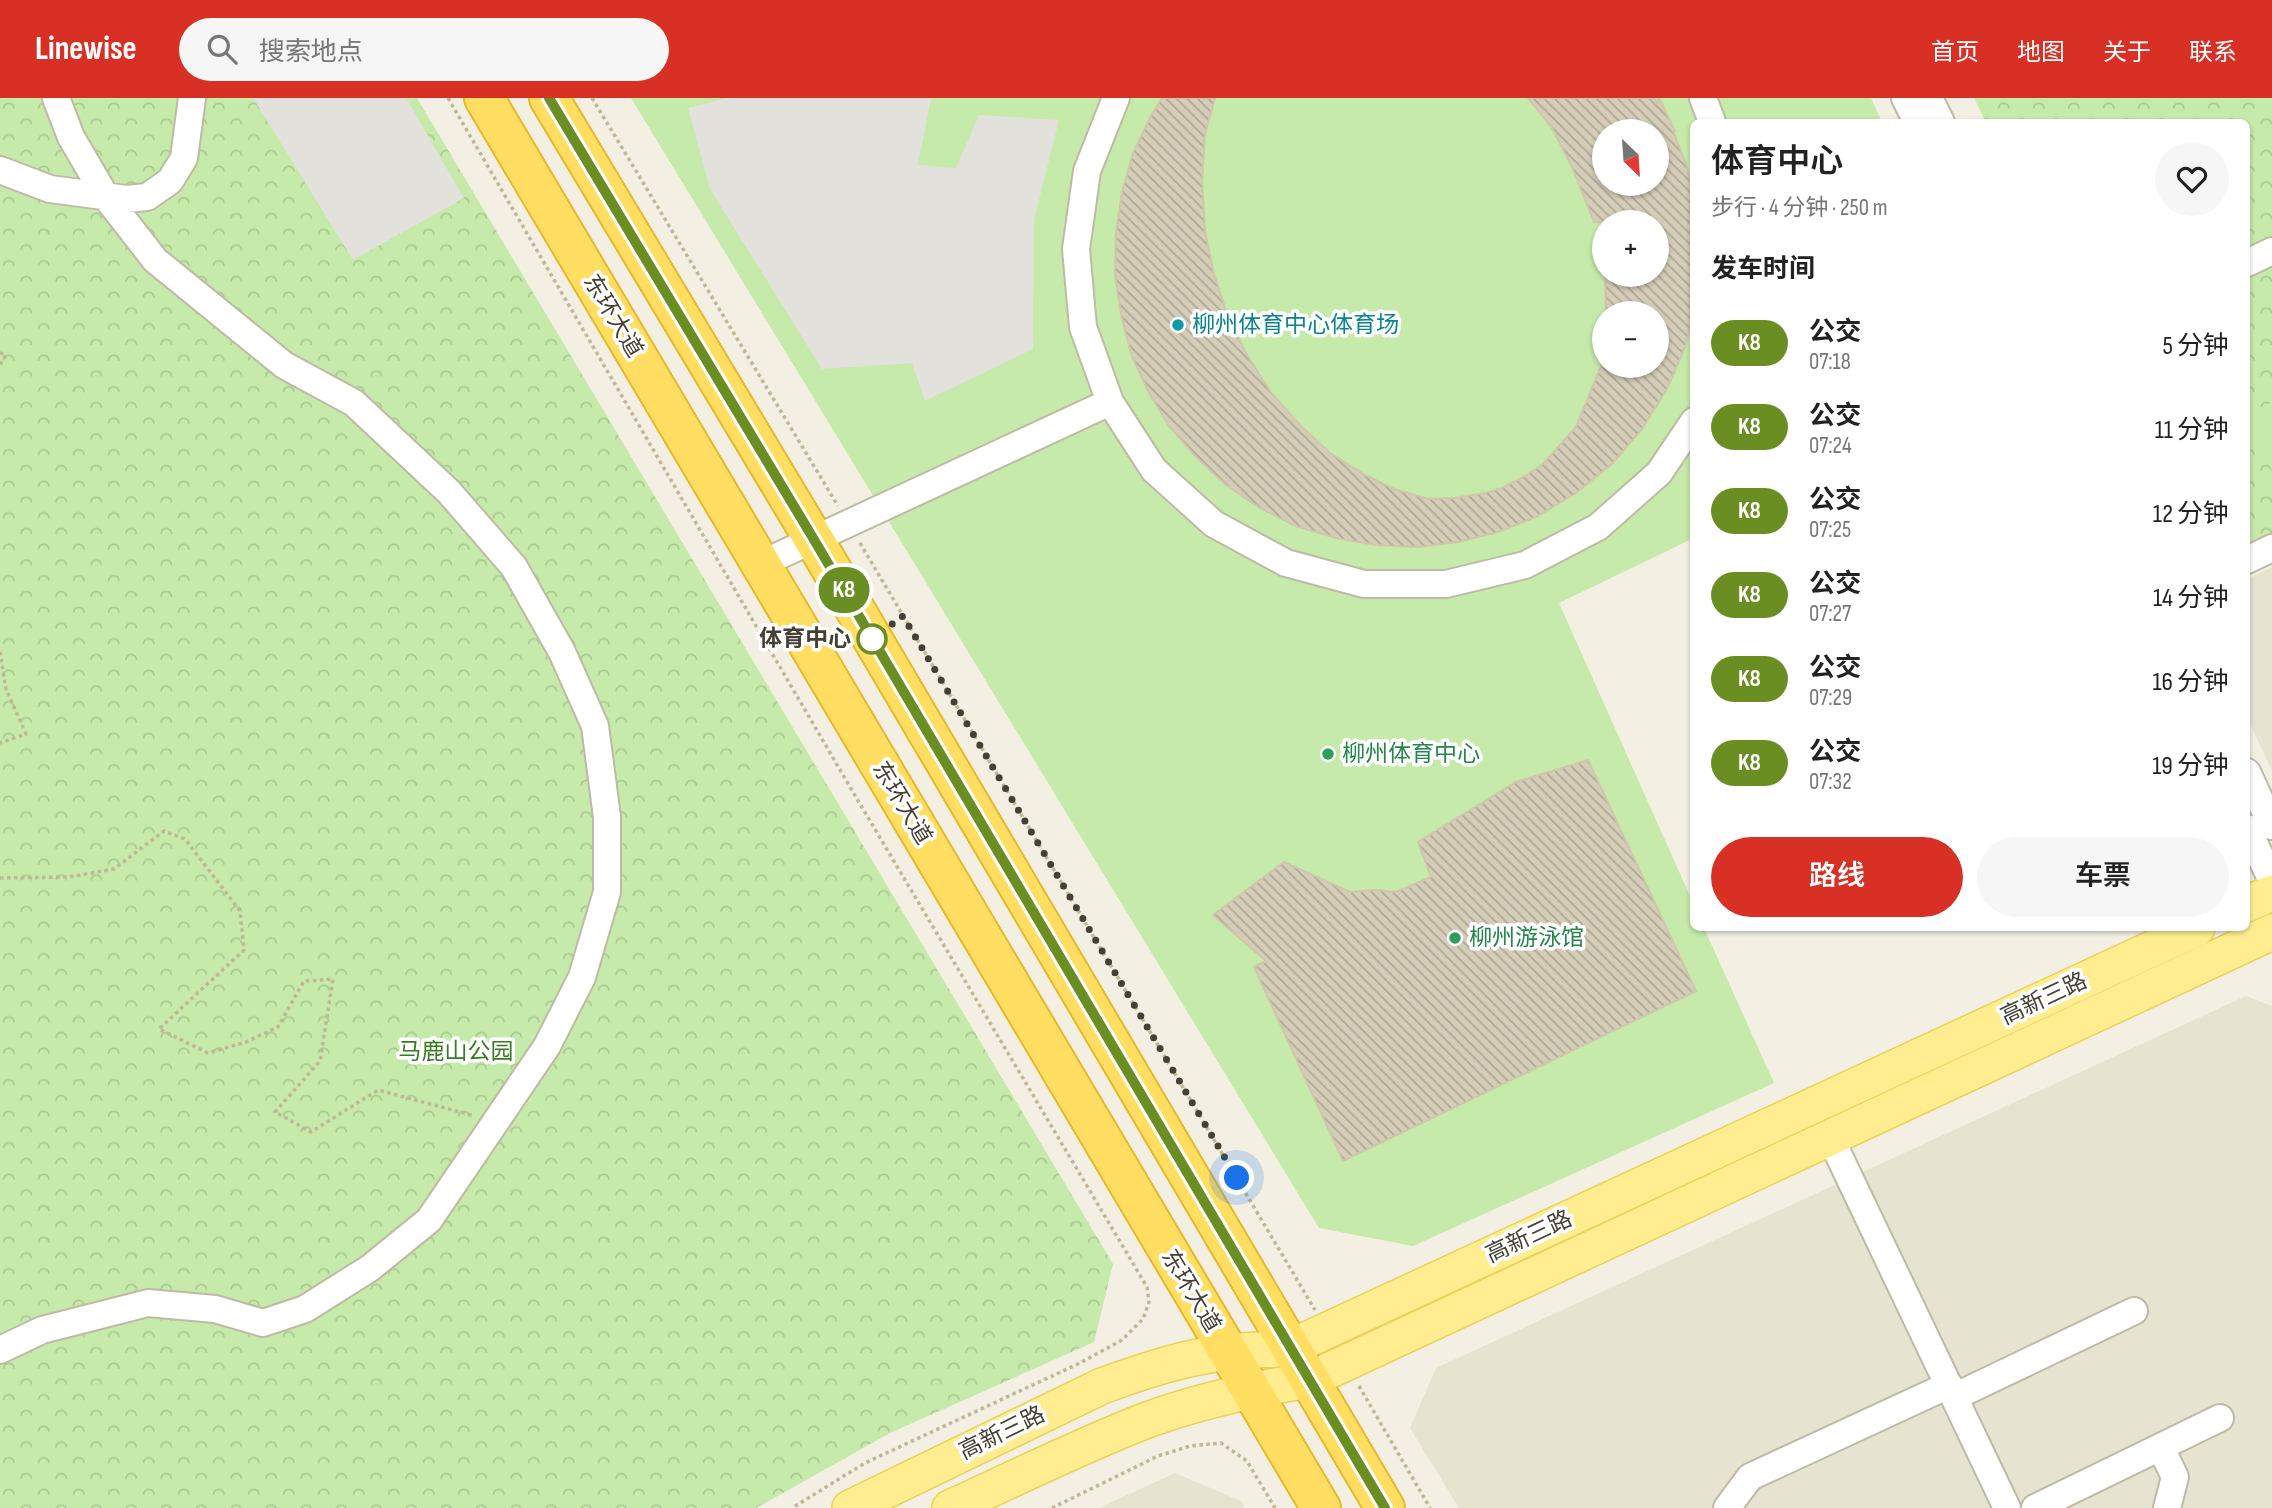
<!DOCTYPE html>
<html lang="zh">
<meta charset="utf-8">
<style>
:root{--surface:#fff;--page:#f6f6f6;--text:#222;--muted:#767676;--accent:#d93025}
body{margin:0;font-family:"Sofia Sans Condensed","Noto Sans SC",sans-serif;background:var(--page);color:var(--text);height:100vh;display:flex;flex-direction:column;font-size:26px;white-space:nowrap}
*{box-sizing:border-box;margin:0}
p{font-size:23px;color:var(--muted)}
.icon{flex:none;width:38px;height:38px;fill:none;stroke:currentColor;stroke-width:2;stroke-linecap:round;stroke-linejoin:round}
.map{position:relative;flex:1;overflow:hidden}
.details{position:absolute;left:1690px;top:21px;width:560px;height:812px;display:flex;flex-direction:column;background:var(--surface);border-radius:10px;box-shadow:0 2px 5px #0004}
.details>*{flex:none}
.badge{padding:0 14px;border-radius:23px;font-size:24px;line-height:46px}
.needle{width:46px;rotate:155deg}
.fabs{position:absolute;left:1592px;top:21px;display:grid;gap:14px}
.fabs a{display:grid;place-items:center;width:77px;height:77px;border-radius:50%;background:var(--surface);box-shadow:0 2px 5px #0004;font-size:35px}
.you{position:absolute;width:35px;height:35px;margin:-18px;border:5px solid #fff;border-radius:50%;background:#1a73e8;box-shadow:0 0 0 10px #1a73e833}
.map>.badge{position:absolute;translate:-50% -50%;box-shadow:0 0 0 4px #fff}
h2{padding:0 21px;font-size:26px;line-height:63px}
.round{display:grid;place-items:center;flex:none;width:74px;height:74px;border-radius:37px;background:var(--page)}
.head{display:flex;align-items:center;justify-content:space-between;height:119px;padding:0 21px}
h1{font-size:33px;font-weight:600;line-height:52px}
.button{display:flex;gap:14px;margin-top:auto;padding:14px 21px}
.button a{flex:1;height:80px;border-radius:42px;background:var(--accent);color:#fff;font-size:28px;font-weight:600;line-height:80px;text-align:center}
.button a+a{background:var(--page);color:var(--text)}
ul{padding:0;list-style:none}
li{display:flex;align-items:center;gap:21px;height:84px;padding:0 21px}
li div{flex:1}
li b{display:block;font-size:26px}
li em{font-style:normal}
li .badge{min-width:77px;font-weight:700;text-align:center}
header{display:flex;align-items:center;gap:42px;box-sizing:border-box;height:98px;padding:0 35px;background:var(--accent);color:#fff}
header strong{font-size:33px}
nav{display:flex;gap:38px;margin-inline-start:auto;font-size:24px}
.search{width:490px;height:63px;background:var(--page);display:flex;align-items:center;gap:18px;box-sizing:border-box;padding:0 24px;border-radius:38px;color:var(--muted);font-size:26px}
.map>svg:first-child{display:block}
.residential{fill:#e7e3d1}
.park{fill:url(#park-crowns)}
.pitch{fill:#c5eaa9;fill-rule:evenodd}
.parking{fill:#e3e1dc}
.building{fill:url(#building-back-hatch);stroke:#d0c6ab;stroke-width:2;fill-rule:evenodd}
.lines{fill:none;stroke-linecap:round;stroke-linejoin:round}
.minor-casing{stroke:#bfb9a5;stroke-width:30}
.major-casing{stroke:#ebd159;stroke-width:38}
.highway-casing{stroke:#e7b829;stroke-width:42}
.path{stroke:#c1b796;stroke-width:3.5;stroke-dasharray:3.5 3.5;stroke-linecap:butt}
.minor{stroke:#fff;stroke-width:26}
.major{stroke:#ffed90;stroke-width:35}
.highway{stroke:#ffde62;stroke-width:38}
.line-casing{stroke:#fff;stroke-width:16}
.line{stroke:#6b8e23;stroke-width:10}
.walk{stroke:#454033;stroke-width:7;stroke-dasharray:0 12.6}
.culture-dot{fill:#0f9aa8;stroke:#fff;stroke-width:2.5}
.stop-dot{fill:#fff;stroke:#6b8e23;stroke-width:3.5}
.leisure-dot{fill:#2e9e5b;stroke:#fff;stroke-width:2.5}
.labels{text-anchor:middle;dominant-baseline:central;stroke-width:7;stroke-linejoin:round;paint-order:stroke}
.street-label{font-size:23px;fill:#454033;stroke:#fff}
.culture-label{font-size:23px;fill:#0d838f;stroke:#fff;text-anchor:start}
.stop-label{font-size:23px;font-weight:bold;fill:#454033;stroke:#fff;text-anchor:end}
.leisure-label{font-size:23px;fill:#27864d;stroke:#fff;text-anchor:start}
.park-label{font-size:23px;fill:#3a7a23;stroke:#fff}
</style>
<header>
<strong>Linewise</strong>
<div class="search"><svg class="icon" aria-label="search" viewBox="0 0 24 24"><circle cx="10" cy="10" r="6"/><path d="M15 15l6 6"/></svg>搜索地点</div>
<nav><a>首页</a><a>地图</a><a>关于</a><a>联系</a></nav>
</header>
<div class="map">
<svg width="2272" height="1410" viewBox="0 0 2272 1410">
<defs>
<pattern id="park-crowns" width="20" height="18" patternUnits="userSpaceOnUse" patternTransform="scale(1.75)"><rect width="20" height="18" fill="#c5eaa9"/><path d="M2 6a3 3 0 1 1 6 0M12 15a3 3 0 1 1 6 0" fill="none" stroke="#abca92"/></pattern>
<pattern id="building-back-hatch" width="6" height="6" patternUnits="userSpaceOnUse" patternTransform="scale(1.75)"><rect width="6" height="6" fill="#d5cdb8"/><path d="M-1 5l2 2M0 0l6 6M5-1l2 2" fill="none" stroke="#afa896"/></pattern>
</defs>
<rect width="100%" height="100%" fill="#f3f0e3"/>
<path class="residential" d="M 2272,469 L 2272,673 L 2247,619 L 2247,481 Z
M 2246,898 L 2272,908 L 2272,1410 L 1459,1410 L 1410,1330 L 1436,1270 Z
M 1175,1375 L 1241,1403 L 1245,1410 L 1099,1410 Z"/>
<path class="park" d="M 0,0 L 417,0 L 1113,1166 L 1094,1244 L 890,1335 L 756,1410 L 0,1410 Z
M 1974,0 L 2272,0 L 2272,441 L 2247,453 L 2247,24 L 1986,24 Z"/>
<path class="pitch" d="M 631,0 L 1871,0 L 1882,24 L 1694,24 L 1694,440 L 1559,505 L 1694,807 L 1694,830 L 1704,830 L 1774,985 L 1413,1148 L 1319,1130 ZM 1605,33 L 1657,33 L 1657,86 L 1605,86 ZM 1605,124 L 1657,124 L 1657,177 L 1605,177 ZM 1605,215 L 1657,215 L 1657,268 L 1605,268 Z
M 2272,304 L 2272,373 L 2247,320 L 2247,316 Z"/>
<path class="parking" d="M 253,0 L 406,0 L 464,100 L 353,162 Z
M 727,0 L 931,0 L 918,67 L 956,70 L 979,17 L 1059,22 L 1034,122 L 1033,251 L 925,303 L 912,265 L 822,271 L 710,91 L 688,10 Z"/>
<path class="building" d="M 1162,0 L 1215,0 L 1205,36 L 1202,82 L 1205,133 L 1214,176 L 1228,219 L 1247,257 L 1272,296 L 1301,328 L 1330,355 L 1365,377 L 1394,391 L 1428,401 L 1454,400 L 1485,395 L 1502,390 L 1525,378 L 1543,366 L 1576,329 L 1601,268 L 1657,268 L 1657,215 L 1606,215 L 1605,177 L 1657,177 L 1657,124 L 1594,124 L 1572,69 L 1552,30 L 1528,0 L 1654,0 L 1657,5 L 1659,0 L 1675,33 L 1673,33 L 1686,66 L 1694,98 L 1694,214 L 1685,249 L 1667,291 L 1642,331 L 1612,366 L 1576,395 L 1536,419 L 1498,434 L 1458,444 L 1417,449 L 1376,447 L 1336,440 L 1296,428 L 1260,410 L 1226,387 L 1196,359 L 1169,328 L 1148,293 L 1131,256 L 1121,216 L 1115,176 L 1116,135 L 1122,94 L 1133,55 L 1151,18 ZM 1605,33 L 1657,33 L 1657,86 L 1605,86 Z
M 1588,662 L 1696,893 L 1343,1063 L 1254,869 L 1266,863 L 1213,817 L 1284,764 L 1350,794 L 1375,792 L 1396,794 L 1431,779 L 1418,744 L 1516,684 Z"/>
<g class="lines">
<g class="minor-casing">
<path id="minor" d="M 1116,0 L 1087,73 L 1076,151 L 1083,229 L 1110,304 L 1154,372 L 1214,426 L 1286,465 L 1364,486 L 1446,486 L 1525,467 L 1598,429 L 1659,375 L 1694,323
M 1703,0 L 1712,24
M 1905,0 L 1917,24
M 1929,0 L 1941,24
M 0,72 L 50,91 L 126,101 L 147,99 L 170,83 L 184,60 L 192,0
M 2247,165 L 2272,153
M 2247,462 L 2272,450
M 761,466 L 1110,304
M 2247,674 L 2272,728
M 2247,730 L 2272,783
M 1830,1039 L 2007,1410
M 0,1252 L 42,1232 L 148,1205 L 215,1211 L 263,1225 L 305,1211 L 370,1170 L 429,1122 L 547,948 L 582,879 L 607,794 L 607,719 L 595,628 L 562,554 L 514,469 L 449,394 L 354,305 L 284,267 L 155,162 L 106,99 L 71,39 L 56,0
M 1954,1299 L 2134,1213
M 2161,1350 L 2175,1379 L 2167,1410
M 1727,1410 L 1750,1379 L 1949,1287
M 2035,1410 L 2220,1320"/>
</g>
<g class="major-casing">
<path id="major" d="M 2247,806 L 2272,795
M 850,1410 L 1102,1288 C 1143,1273 1185,1259 1229,1254 C 1249,1252 1269,1252 1289,1250 L 2197,830
M 950,1410 C 1016,1380 1080,1348 1147,1322 C 1199,1303 1254,1291 1309,1282 L 2272,834"/>
</g>
<g class="highway-casing">
<path id="highway" d="M 484,0 L 1321,1410
M 549,0 L 813,440 L 1385,1410"/>
</g>
<path class="path" d="M 448,0 L 857,701 L 1147,1189 L 1149,1204 L 1143,1221 L 1122,1242 L 1080,1265 L 865,1365 L 792,1410
M 592,0 L 838,408
M 0,255 L 6,257 L 0,267
M 860,445 L 1315,1212
M 0,554 L 6,591 L 26,636 L 0,645
M 0,780 L 69,779 L 114,771 L 164,733 L 185,741 L 240,813 L 244,852 L 159,931 L 208,955 L 246,944 L 278,929 L 304,883 L 333,881 L 320,963 L 275,1014 L 311,1034 L 378,992 L 475,1018
M 1359,1288 L 1430,1410
M 1052,1410 L 1158,1358 L 1190,1348 L 1221,1345 L 1247,1363 L 1275,1410"/>
<use href="#minor" class="minor"/>
<use href="#major" class="major"/>
<use href="#highway" class="highway"/>
</g>
<g class="lines">
<g class="line-casing">
<path id="line" d="M 549,0 L 813,440 L 1385,1410"/>
</g>
<use href="#line" class="line"/>
<path class="walk" d="M 872,541 L 903,518 L 1237,1080"/>
</g>
<circle class="culture-dot" cx="1178" cy="227" r="7"/>
<circle class="stop-dot" cx="872" cy="541" r="14"/>
<g class="leisure-dot">
<circle cx="1328" cy="656" r="7"/>
<circle cx="1455" cy="840" r="7"/>
</g>
<g class="labels">
<g class="street-label">
<text transform="translate(613 218) rotate(59)">东环大道</text>
<text transform="translate(902 705) rotate(59)">东环大道</text>
<text transform="translate(2044 901) rotate(-25)">高新三路</text>
<text transform="translate(1529 1139) rotate(-25)">高新三路</text>
<text transform="translate(1191 1193) rotate(59)">东环大道</text>
<text transform="translate(1002 1335) rotate(-26)">高新三路</text>
</g>
<g class="culture-label">
<text x="1192" y="227">柳州体育中心体育场</text>
</g>
<g class="stop-label">
<text x="851" y="541">体育中心</text>
</g>
<g class="leisure-label">
<text x="1342" y="656">柳州体育中心</text>
<text x="1469" y="840">柳州游泳馆</text>
</g>
<g class="park-label">
<text x="456" y="954">马鹿山公园</text>
</g>
</g>
</svg>
<div class="fabs">
<a><svg class="needle" viewBox="-14 -14 28 28"><path d="M0-13l5 13h-10z" fill="#e53935"/><path d="M0 13l5-13h-10z" fill="#767676"/></svg></a>
<a>+</a>
<a>−</a>
</div>
<div class="you" style="left:1237px;top:1080px"></div>
<b class="badge" style="left:844px;top:492px;background:#6b8e23;color:#fff">K8</b>
<section class="details">
<div class="head"><div><h1>体育中心</h1><p>步行 · 4 分钟 · 250 m</p></div><a class="round"><svg class="icon" aria-label="heart" viewBox="0 0 24 24"><path d="M12 20l-8-8c-3-5 5-10 8-4 3-6 11-1 8 4z"/></svg></a></div>
<h2>发车时间</h2>
<ul>
<li><span class="badge" style="background:#6b8e23;color:#fff">K8</span><div><b>公交</b><p>07:18</p></div><em>5 分钟</em></li>
<li><span class="badge" style="background:#6b8e23;color:#fff">K8</span><div><b>公交</b><p>07:24</p></div><em>11 分钟</em></li>
<li><span class="badge" style="background:#6b8e23;color:#fff">K8</span><div><b>公交</b><p>07:25</p></div><em>12 分钟</em></li>
<li><span class="badge" style="background:#6b8e23;color:#fff">K8</span><div><b>公交</b><p>07:27</p></div><em>14 分钟</em></li>
<li><span class="badge" style="background:#6b8e23;color:#fff">K8</span><div><b>公交</b><p>07:29</p></div><em>16 分钟</em></li>
<li><span class="badge" style="background:#6b8e23;color:#fff">K8</span><div><b>公交</b><p>07:32</p></div><em>19 分钟</em></li>
</ul>
<div class="button"><a>路线</a><a>车票</a></div>
</section>
</div>
